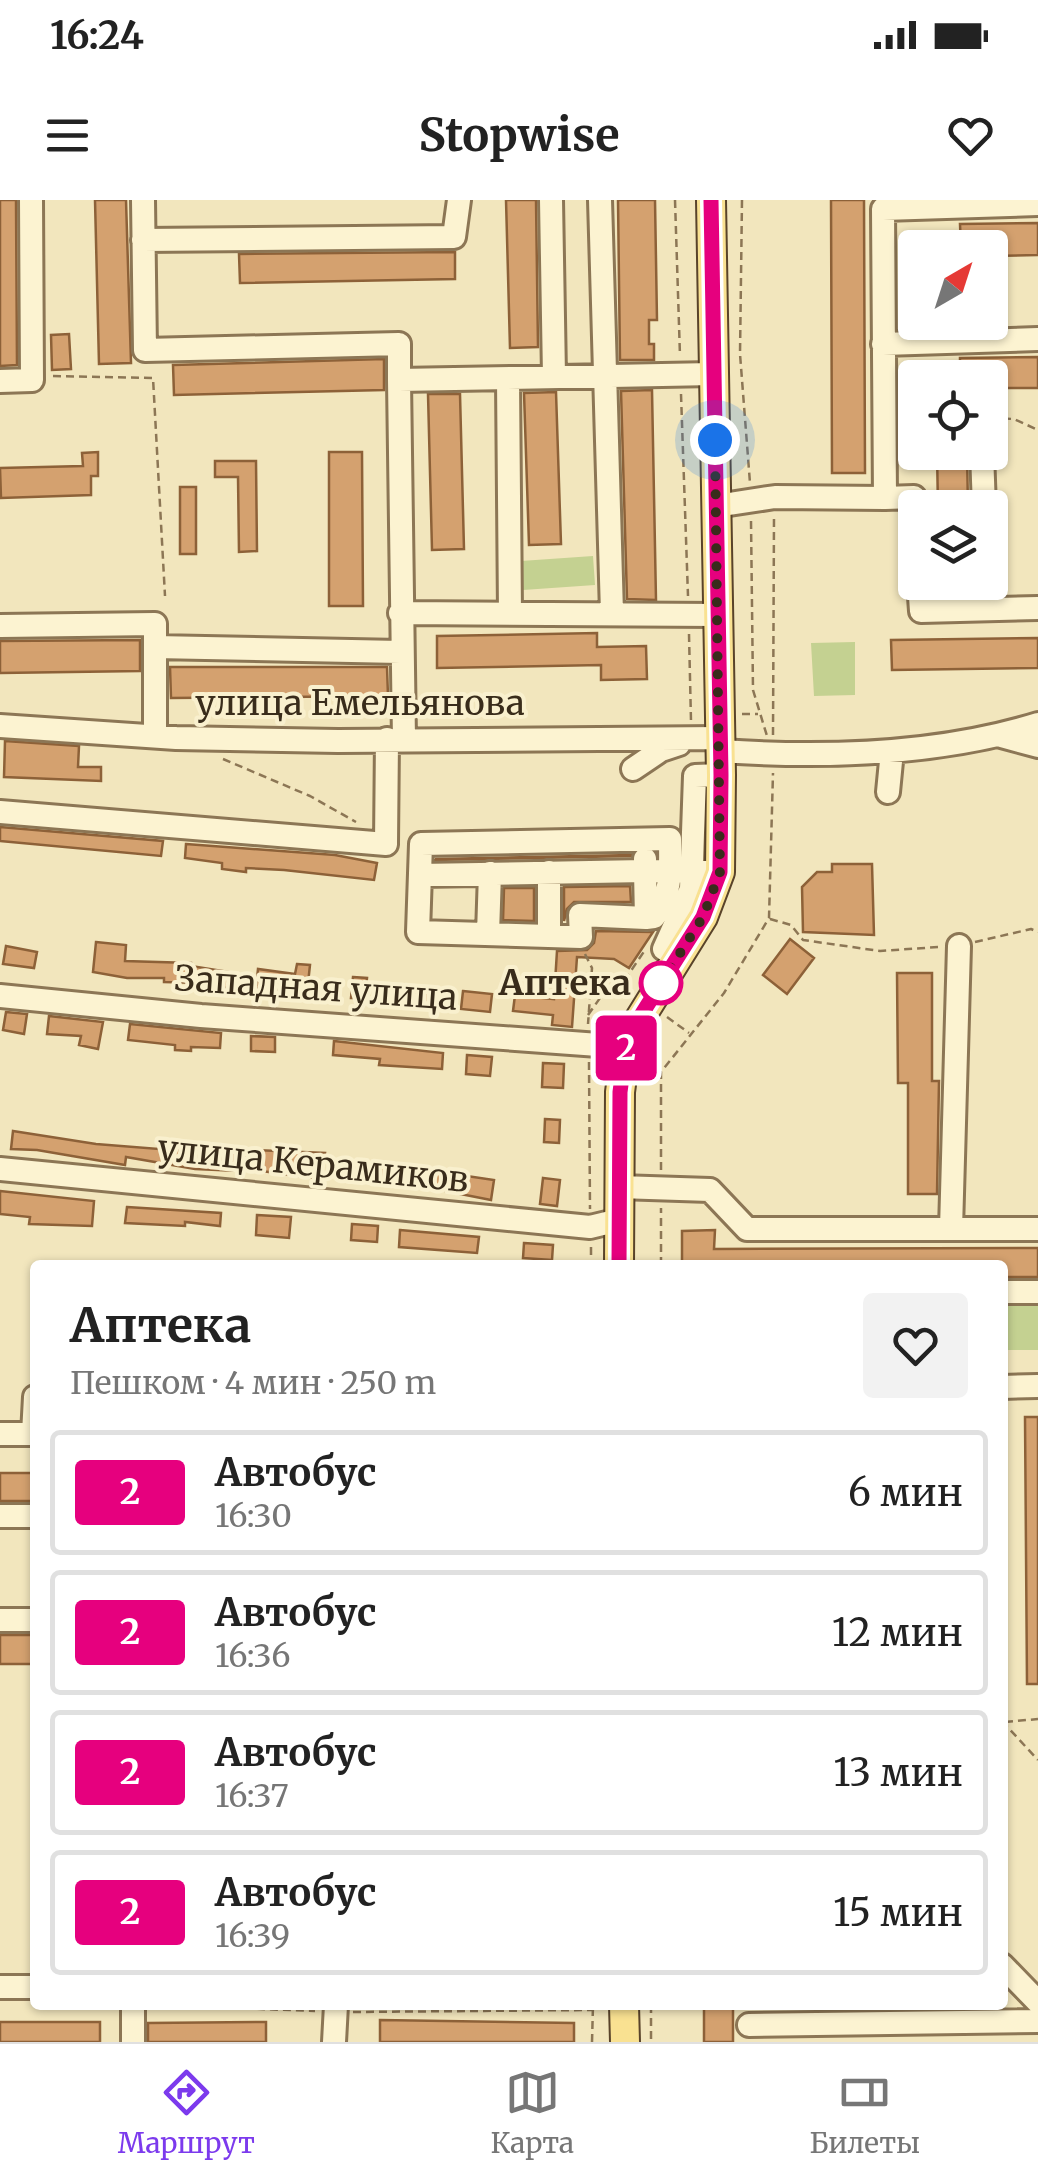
<!DOCTYPE html>
<html lang="ru">
<meta charset="utf-8">
<style>
:root{--surface:#fff;--page:#f2f2f2;--text:#222;--muted:#767676;--line:#e0e0e0;--accent:#7c3aed}
body{margin:0;font-family:Merriweather,serif;background:var(--page);color:var(--text);height:100vh;display:flex;flex-direction:column;font-size:38px;white-space:nowrap}
*{box-sizing:border-box;margin:0}
p{font-size:32px;color:var(--muted)}
.icon{flex:none;width:55px;height:55px;fill:none;stroke:currentColor;stroke-width:2;stroke-linecap:round;stroke-linejoin:round}
.map{position:relative;flex:1;overflow:hidden}
.sheet{position:absolute;left:30px;top:1060px;width:978px;height:750px;display:flex;flex-direction:column;background:var(--surface);border-radius:10px;box-shadow:0 2px 8px #0004}
.sheet>*{flex:none}
.badge{padding:0 20px;border-radius:8px;font-size:35px;line-height:65px}
.needle{width:65px;rotate:39deg}
.fabs{position:absolute;left:898px;top:30px;display:grid;gap:20px}
.fabs a{display:grid;place-items:center;width:110px;height:110px;border-radius:10px;background:var(--surface);box-shadow:0 2px 8px #0004;font-size:50px}
.you{position:absolute;width:50px;height:50px;margin:-25px;border:8px solid #fff;border-radius:50%;background:#1a73e8;box-shadow:0 0 0 15px #1a73e833}
.map>.badge{position:absolute;translate:-50% -50%;box-shadow:0 0 0 5px #fff}
.round{display:grid;place-items:center;flex:none;width:105px;height:105px;border-radius:10px;background:var(--page)}
.summary{display:flex;align-items:center;justify-content:space-between;height:170px;padding:0 40px}
h1{font-size:48px;font-weight:700;line-height:75px}
ul{padding:0;list-style:none}
li{display:flex;align-items:center;gap:30px;height:125px;margin:0 20px 15px;padding:0 20px;border:5px solid var(--line);border-radius:10px}
li div{flex:1}
li b{display:block;font-size:38px}
li em{font-style:normal}
li .badge{min-width:110px;font-weight:700;text-align:center}
.status{display:flex;justify-content:space-between;align-items:center;height:70px;padding:0 50px;background:var(--surface);direction:ltr}
.status svg{height:28px;fill:currentColor}
header{display:flex;justify-content:space-between;align-items:center;height:130px;padding:0 40px;background:var(--surface);font-size:45px;font-weight:700}
.tabs{display:flex;justify-content:space-around;align-items:center;height:140px;border-top:2px solid var(--line);background:var(--surface);font-size:28px;color:var(--muted)}
.tabs a{display:grid;justify-items:center;gap:5px}
.tabs .active{color:var(--accent)}
.map>svg:first-child{display:block}
.green{fill:#c4d191}
.building{fill:#d4a16f;stroke:#8d6138;stroke-width:2.5}
.lines{fill:none;stroke-linecap:round;stroke-linejoin:round}
.minor-casing{stroke:#8c7655;stroke-width:28}
.major-casing{stroke:#59432a;stroke-width:32}
.path{stroke:#8c7655;stroke-width:2.5;stroke-dasharray:8 5;stroke-linecap:butt}
.minor{stroke:#fcf3d1;stroke-width:22}
.major{stroke:#f9e191;stroke-width:28}
.line-casing{stroke:#fff;stroke-width:22}
.line{stroke:#e6007e;stroke-width:15}
.walk{stroke:#392c1b;stroke-width:10;stroke-dasharray:0 18}
.stop-dot{fill:#fff;stroke:#e6007e;stroke-width:5}
.labels{text-anchor:middle;dominant-baseline:central;stroke-width:8;stroke-linejoin:round;paint-order:stroke}
.street-label{font-size:35px;fill:#392c1b;stroke:#f9f0ce}
.stop-label{font-size:35px;font-weight:bold;fill:#392c1b;stroke:#f9f0ce;text-anchor:end}
</style>
<div class="status"><b>16:24</b><svg viewBox="0 0 49 12"><path d="M0 12V9h3v3zM5 12V6h3v6zM10 12V3h3v9zM15 12V0h3v12zM26 1h20v11H26zM47 4h2v5h-2z"/></svg></div>
<header><svg class="icon" aria-label="menu" viewBox="0 0 24 24"><path d="M4 6h16M4 12h16M4 18h16"/></svg>Stopwise<svg class="icon" aria-label="heart" viewBox="0 0 24 24"><path d="M12 20l-8-8c-3-5 5-10 8-4 3-6 11-1 8 4z"/></svg></header>
<div class="map">
<svg width="1038" height="1842" viewBox="0 0 1038 1842">
<rect width="100%" height="100%" fill="#f2e6bd"/>
<path class="green" d="M 593,356 L 595,385 L 523,390 L 521,361 Z
M 855,442 L 855,495 L 814,496 L 811,443 Z
M 1002,1099 L 1038,1100 L 1038,1150 L 1003,1150 Z"/>
<path class="building" d="M 0,0 L 16,0 L 17,165 L 0,166 Z
M 95,0 L 126,0 L 131,163 L 99,164 Z
M 506,0 L 536,0 L 538,147 L 510,148 Z
M 618,0 L 655,0 L 657,120 L 649,120 L 649,144 L 654,144 L 654,160 L 620,160 Z
M 831,0 L 864,0 L 865,273 L 832,273 Z
M 1038,23 L 1038,55 L 990,56 L 990,48 L 961,48 L 960,24 Z
M 455,52 L 455,79 L 240,83 L 239,54 Z
M 69,134 L 71,169 L 52,170 L 51,135 Z
M 1038,157 L 1038,188 L 990,188 L 990,178 L 960,178 L 960,158 Z
M 384,159 L 384,190 L 174,195 L 173,165 Z
M 652,190 L 656,400 L 627,399 L 621,191 Z
M 556,192 L 561,344 L 529,345 L 524,193 Z
M 428,194 L 460,194 L 464,349 L 432,350 Z
M 98,252 L 98,276 L 91,276 L 91,295 L 1,298 L 0,268 L 83,266 L 82,253 Z
M 329,252 L 362,252 L 363,406 L 329,406 Z
M 937,252 L 967,252 L 968,308 L 938,308 Z
M 215,261 L 256,261 L 257,351 L 239,352 L 238,277 L 215,277 Z
M 180,287 L 196,287 L 196,354 L 180,354 Z
M 597,433 L 597,447 L 646,446 L 647,479 L 601,480 L 601,465 L 437,468 L 437,436 Z
M 1038,438 L 1038,468 L 892,470 L 891,440 Z
M 140,440 L 140,471 L 0,473 L 0,441 Z
M 170,467 L 387,467 L 388,496 L 171,498 Z
M 5,541 L 79,546 L 78,567 L 101,567 L 101,581 L 4,577 Z
M 0,627 L 163,641 L 161,656 L 0,641 Z
M 186,644 L 335,655 L 377,663 L 374,680 L 284,670 L 246,668 L 246,672 L 222,669 L 222,663 L 185,658 Z
M 631,655 L 631,656 L 435,660 L 436,659 Z
M 832,664 L 872,664 L 874,735 L 803,732 L 802,687 L 817,672 L 832,672 Z
M 630,686 L 631,702 L 574,702 L 567,709 L 564,721 L 564,687 Z
M 504,688 L 534,688 L 534,721 L 503,720 Z
M 596,731 L 653,732 L 629,768 L 614,759 L 577,757 L 572,827 L 552,825 L 553,815 L 513,811 L 515,795 L 554,799 L 557,751 L 587,750 L 594,743 Z
M 790,739 L 814,758 L 787,794 L 763,775 Z
M 96,742 L 126,745 L 125,761 L 191,763 L 191,766 L 235,773 L 232,789 L 204,783 L 164,782 L 164,778 L 127,778 L 93,772 Z
M 6,746 L 37,752 L 34,768 L 3,764 Z
M 297,764 L 310,765 L 307,793 L 256,788 L 258,769 L 295,774 Z
M 897,773 L 932,773 L 932,881 L 939,881 L 937,994 L 908,994 L 908,883 L 898,883 Z
M 353,777 L 367,778 L 365,798 L 351,798 Z
M 398,786 L 429,788 L 428,804 L 397,801 Z
M 463,791 L 492,794 L 490,812 L 461,809 Z
M 6,812 L 27,814 L 24,834 L 3,830 Z
M 49,816 L 103,822 L 98,849 L 79,845 L 81,836 L 47,834 Z
M 130,824 L 221,833 L 220,848 L 191,847 L 191,851 L 175,850 L 175,845 L 128,840 Z
M 251,836 L 275,837 L 275,852 L 251,851 Z
M 334,841 L 443,853 L 442,869 L 379,865 L 380,859 L 333,855 Z
M 467,855 L 492,857 L 490,876 L 466,874 Z
M 543,863 L 564,864 L 563,888 L 542,887 Z
M 545,919 L 560,920 L 559,943 L 544,942 Z
M 13,931 L 96,944 L 171,950 L 171,945 L 211,952 L 211,948 L 325,953 L 321,979 L 239,968 L 239,971 L 195,969 L 126,957 L 125,965 L 37,950 L 11,949 Z
M 348,961 L 405,969 L 403,987 L 347,981 Z
M 433,971 L 494,980 L 491,1000 L 430,988 Z
M 543,978 L 560,980 L 557,1006 L 540,1004 Z
M 0,991 L 94,1001 L 92,1026 L 29,1024 L 30,1017 L 0,1014 Z
M 127,1007 L 221,1013 L 220,1026 L 185,1022 L 185,1026 L 125,1023 Z
M 257,1015 L 291,1017 L 289,1038 L 256,1035 Z
M 352,1024 L 378,1026 L 377,1042 L 351,1040 Z
M 400,1030 L 479,1037 L 477,1053 L 399,1047 Z
M 715,1030 L 714,1049 L 1038,1048 L 1038,1077 L 1002,1077 L 1002,1065 L 682,1065 L 682,1031 Z
M 524,1043 L 553,1045 L 552,1060 L 523,1058 Z
M 1025,1217 L 1038,1217 L 1038,1484 L 1027,1484 Z
M 0,1273 L 35,1273 L 35,1301 L 0,1301 Z
M 0,1435 L 35,1435 L 35,1464 L 0,1464 Z
M 704,1805 L 733,1805 L 733,1842 L 704,1842 Z
M 380,1820 L 574,1823 L 574,1842 L 380,1842 Z
M 0,1822 L 100,1822 L 100,1842 L 0,1842 Z
M 266,1822 L 266,1842 L 148,1842 L 148,1823 Z"/>
<g class="lines">
<g class="minor-casing">
<path id="minor" d="M 143,0 L 145,150 L 399,144 L 399,180 L 713,174
M 551,0 L 554,176
M 600,0 L 612,413
M 143,40 L 454,37 L 459,0
M 883,144 L 1038,139
M 508,179 L 510,413
M 399,180 L 404,540
M 0,181 L 32,180 L 31,0
M 982,252 L 984,308
M 885,298 L 914,297 L 915,319
M 716,306 L 775,297 L 885,298 L 883,9 L 1038,4
M 919,382 L 921,411 L 1038,408
M 986,382 L 987,409
M 400,413 L 718,415
M 0,426 L 155,424 L 155,535
M 155,447 L 400,452
M 0,526 L 176,538 L 338,541 L 720,538
M 1001,536 L 1038,546
M 721,551 C 825,558 938,555 1038,524
M 633,569 L 661,550 L 679,544
M 888,592 L 892,551
M 0,612 L 386,644 L 387,539
M 420,675 L 645,671 L 645,659
M 646,718 L 654,717 C 673,690 670,671 670,639 L 421,644 L 418,732 L 581,737 L 580,715 L 646,718 L 645,671 L 720,672
M 488,734 L 490,673
M 549,736 L 549,672
M 678,757 L 664,749 L 691,689 L 695,576 L 721,575
M 0,796 L 201,816 L 626,847
M 0,969 L 590,1027 L 619,1020
M 619,987 L 710,990 L 747,1029 L 1038,1029
M 951,1029 L 959,746
M 1002,1092 L 1038,1092
M 1002,1187 L 1038,1186
M 0,1234 L 35,1234
M 33,1234 L 35,1197
M 0,1316 L 35,1316
M 0,1420 L 35,1420
M 1002,1765 L 1038,1802
M 0,1787 L 35,1787
M 133,1805 L 133,1842
M 749,1825 L 1038,1821
M 334,1842 L 336,1805"/>
</g>
<g class="major-casing">
<path id="major" d="M 619,1065 L 620,892 L 626,847 L 639,820 L 703,717 L 720,672 L 721,575 L 711,0
M 624,1805 L 625,1842"/>
</g>
<path class="path" d="M 675,0 L 680,156
M 742,0 L 740,154 L 750,283
M 53,176 L 153,178 L 165,396
M 681,194 L 688,396
M 990,218 L 1014,219 L 1038,230
M 903,232 L 915,216
M 751,321 L 753,490 L 767,536
M 689,434 L 691,521
M 742,514 L 758,514
M 773,535 L 774,318
M 223,559 L 310,596 L 356,622
M 770,719 L 791,725 L 803,740 L 880,751 L 938,747
M 975,742 L 1031,729 L 1038,732
M 585,754 L 592,768 L 588,824
M 588,815 L 605,791 L 622,784 L 645,750
M 667,817 L 689,833
M 589,862 L 590,1009
M 661,970 L 661,872 L 724,793 L 769,718 L 773,573
M 591,1047 L 591,1065
M 661,1065 L 661,1008
M 1002,1521 L 1038,1560
M 1005,1522 L 1038,1519
M 153,1805 L 315,1811
M 651,1805 L 651,1842
M 353,1812 L 592,1810
M 592,1842 L 593,1805"/>
<use href="#minor" class="minor"/>
<use href="#major" class="major"/>
</g>
<g class="lines">
<g class="line-casing">
<path id="line" d="M 619,1065 L 620,892 L 626,847 L 638,820 L 703,717 L 720,672 L 721,575 L 711,0"/>
</g>
<use href="#line" class="line"/>
<path class="walk" d="M 661,783 L 703,717 L 720,672 L 715,240"/>
</g>
<circle class="stop-dot" cx="661" cy="783" r="20"/>
<g class="labels">
<g class="street-label">
<text x="360" y="503">улица Емельянова</text>
<text transform="translate(316 788) rotate(4)">Западная улица</text>
<text transform="translate(313 964) rotate(6)">улица Керамиков</text>
</g>
<g class="stop-label">
<text x="631" y="783">Аптека</text>
</g>
</g>
</svg>
<div class="fabs">
<a><svg class="needle" viewBox="-14 -14 28 28"><path d="M0-13l5 13h-10z" fill="#e53935"/><path d="M0 13l5-13h-10z" fill="#767676"/></svg></a>
<a><svg class="icon" aria-label="locate" viewBox="0 0 24 24"><circle cx="12" cy="12" r="6"/><path d="M12 2v4M12 18v4M2 12h4M18 12h4"/></svg></a>
<a><svg class="icon" aria-label="layers" viewBox="0 0 24 24"><path d="M12 4l9 5-9 5-9-5zM3 14l9 5 9-5"/></svg></a>
</div>
<div class="you" style="left:715px;top:240px"></div>
<b class="badge" style="left:626px;top:848px;background:#e6007e;color:#fff">2</b>
<section class="sheet">
<div class="summary"><div><h1>Аптека</h1><p>Пешком · 4 мин · 250 m</p></div><a class="round"><svg class="icon" aria-label="heart" viewBox="0 0 24 24"><path d="M12 20l-8-8c-3-5 5-10 8-4 3-6 11-1 8 4z"/></svg></a></div>
<ul>
<li><span class="badge" style="background:#e6007e;color:#fff">2</span><div><b>Автобус</b><p>16:30</p></div><em>6 мин</em></li>
<li><span class="badge" style="background:#e6007e;color:#fff">2</span><div><b>Автобус</b><p>16:36</p></div><em>12 мин</em></li>
<li><span class="badge" style="background:#e6007e;color:#fff">2</span><div><b>Автобус</b><p>16:37</p></div><em>13 мин</em></li>
<li><span class="badge" style="background:#e6007e;color:#fff">2</span><div><b>Автобус</b><p>16:39</p></div><em>15 мин</em></li>
</ul>
</section>
</div>
<nav class="tabs">
<a class="active"><svg class="icon" aria-label="directions" viewBox="0 0 24 24"><path d="M12 3l9 9-9 9-9-9zM9 14v-3h6M13 9l2 2-2 2"/></svg>Маршрут</a>
<a><svg class="icon" aria-label="map" viewBox="0 0 24 24"><path d="M3 6l6-2 6 2 6-2v14l-6 2-6-2-6 2zM9 4v14M15 6v14"/></svg>Карта</a>
<a><svg class="icon" aria-label="tickets" viewBox="0 0 24 24"><path d="M3 7h18v10H3zM15 7v10"/></svg>Билеты</a>
</nav>
